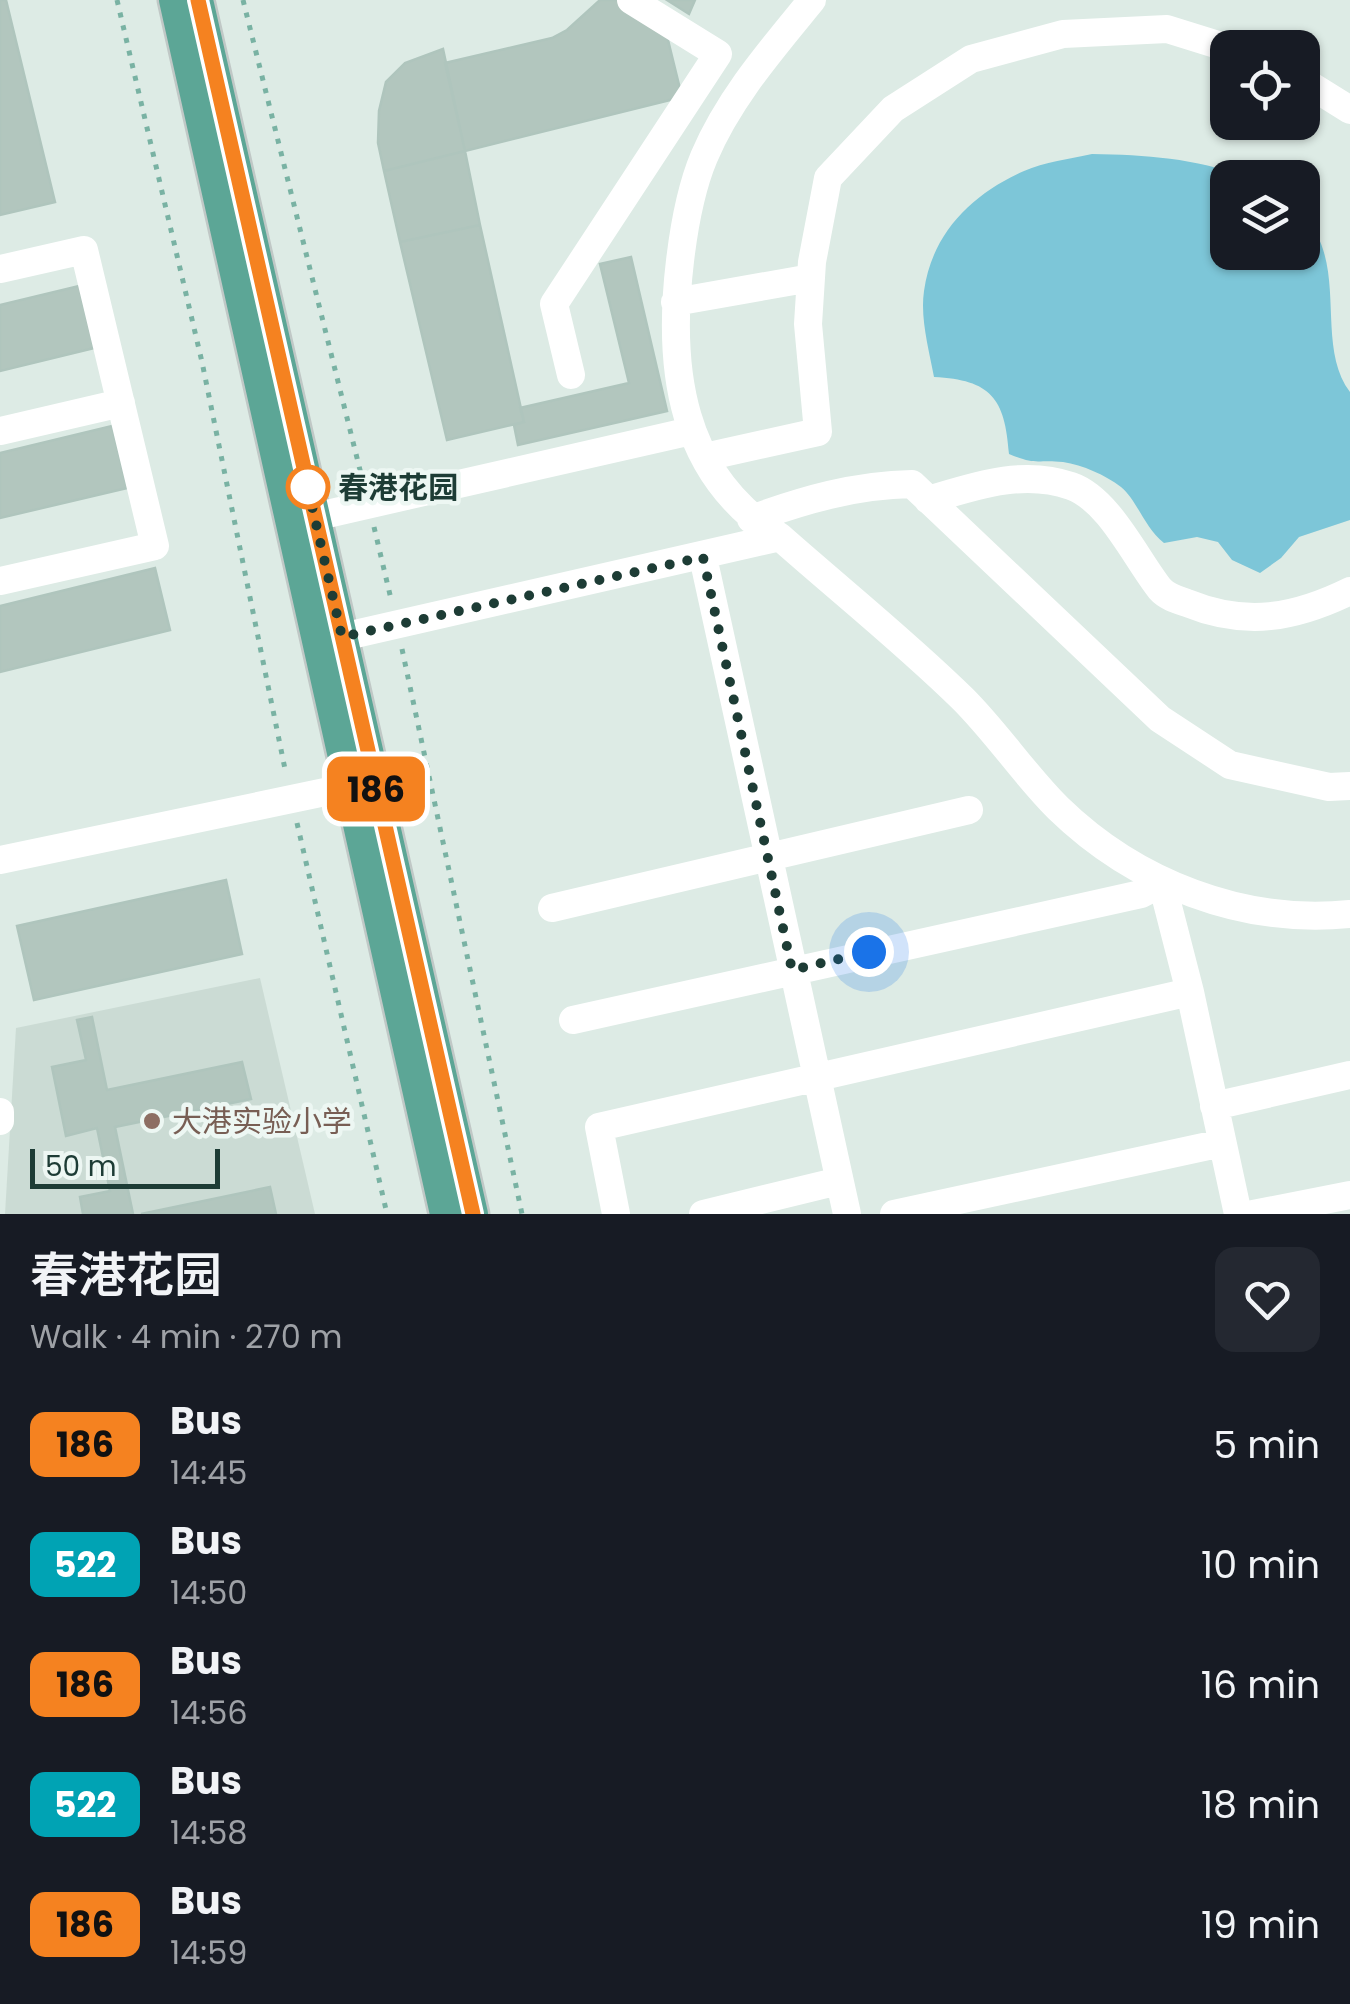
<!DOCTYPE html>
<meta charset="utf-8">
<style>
:root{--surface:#171b24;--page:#242831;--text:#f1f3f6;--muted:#9ea1a6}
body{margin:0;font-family:Poppins,"Noto Sans SC",sans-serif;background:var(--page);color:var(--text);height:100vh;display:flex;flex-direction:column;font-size:38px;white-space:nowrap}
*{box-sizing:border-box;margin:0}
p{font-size:32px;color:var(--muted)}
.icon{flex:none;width:55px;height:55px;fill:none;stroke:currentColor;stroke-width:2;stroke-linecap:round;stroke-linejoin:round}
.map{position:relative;height:1214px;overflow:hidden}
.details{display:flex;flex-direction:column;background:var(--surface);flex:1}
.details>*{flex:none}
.badge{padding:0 20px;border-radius:15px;font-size:35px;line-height:65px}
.controls{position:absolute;left:1210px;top:30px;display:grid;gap:20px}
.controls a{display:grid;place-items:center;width:110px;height:110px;border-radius:20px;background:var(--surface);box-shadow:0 2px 8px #0004;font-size:50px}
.scale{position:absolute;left:30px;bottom:25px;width:190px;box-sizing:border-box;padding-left:10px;border:5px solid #1d3c35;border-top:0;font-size:28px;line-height:35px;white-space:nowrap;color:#1d3c35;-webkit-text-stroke:8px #edf7f3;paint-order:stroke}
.you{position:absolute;width:50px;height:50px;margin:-25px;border:8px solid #fff;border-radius:50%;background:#1a73e8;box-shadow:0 0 0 15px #1a73e833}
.map>.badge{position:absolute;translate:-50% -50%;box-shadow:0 0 0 5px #fff}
.round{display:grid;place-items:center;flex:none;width:105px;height:105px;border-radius:20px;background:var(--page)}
.summary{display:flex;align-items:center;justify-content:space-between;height:170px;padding:0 30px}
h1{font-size:48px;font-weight:600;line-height:75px}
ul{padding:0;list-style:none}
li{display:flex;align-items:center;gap:30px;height:120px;padding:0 30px}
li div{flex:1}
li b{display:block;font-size:38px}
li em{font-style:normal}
li .badge{min-width:110px;font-weight:700;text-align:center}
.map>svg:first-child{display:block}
.built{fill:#cbdbd4}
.water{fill:#7dc6d8}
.building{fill:#b2c6be;stroke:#afc5bd;stroke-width:2.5}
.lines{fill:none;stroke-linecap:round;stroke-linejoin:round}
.major-casing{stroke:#c0c8c6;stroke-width:35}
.path{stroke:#79b2a3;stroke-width:5;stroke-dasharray:5 8;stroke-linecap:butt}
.minor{stroke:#fff;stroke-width:28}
.major{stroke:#5ca696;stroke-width:30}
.line-casing{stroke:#fff;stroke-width:22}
.line{stroke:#f58220;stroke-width:15}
.walk{stroke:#1d3c35;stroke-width:10;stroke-dasharray:0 18}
.stop-dot{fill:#fff;stroke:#f58220;stroke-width:5}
.education-dot{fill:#8d6e63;stroke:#edf7f3;stroke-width:4}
.labels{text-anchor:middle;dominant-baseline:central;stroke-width:9;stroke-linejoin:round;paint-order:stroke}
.stop-label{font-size:30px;font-weight:bold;fill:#1d3c35;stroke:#edf7f3;text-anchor:start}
.education-label{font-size:30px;fill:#785e54;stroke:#edf7f3;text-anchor:start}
</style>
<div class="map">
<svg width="1350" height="1214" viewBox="0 0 1350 1214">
<rect width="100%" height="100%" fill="#ddebe5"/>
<path class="built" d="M 260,978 L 315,1214 L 5,1214 L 16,1028 Z"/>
<path class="water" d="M 1092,154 C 1146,155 1195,158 1245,177 L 1228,178 L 1228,252 L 1302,252 L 1303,215 C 1350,264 1314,344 1350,392 L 1350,520 L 1299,537 L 1281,558 L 1260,573 L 1232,560 L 1218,542 L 1197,537 L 1164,543 C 1144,527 1137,500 1121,487 C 1105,475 1083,465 1063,462 C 1037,459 1037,466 1009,454 C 1005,398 991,380 934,377 C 929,350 920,318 924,291 C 932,233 972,194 1024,171 C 1044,162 1070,159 1092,154 Z"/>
<path class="building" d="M 0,0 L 6,0 L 55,202 L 0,215 Z
M 600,0 L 620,0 L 667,36 L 682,97 L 465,151 L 445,63 L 552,38 L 567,30 Z
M 667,0 L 695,0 L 689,14 Z
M 443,49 L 465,151 L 384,171 L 378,143 L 379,111 L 386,82 L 405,63 Z
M 465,151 L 480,225 L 400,242 L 384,171 Z
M 480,225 L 524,422 L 447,440 L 400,242 Z
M 631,257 L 667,411 L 518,445 L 514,425 L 524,422 L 520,408 L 629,383 L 600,264 Z
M 79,286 L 94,348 L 0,371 L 0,305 Z
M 112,426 L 127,488 L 0,518 L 0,453 Z
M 155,568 L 170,630 L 0,672 L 0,606 Z
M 226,880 L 242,954 L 34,1000 L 17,926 Z
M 92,1017 L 107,1090 L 242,1062 L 251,1099 L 115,1127 L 133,1214 L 83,1214 L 80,1197 L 110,1191 L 97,1128 L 66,1136 L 52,1067 L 86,1060 L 77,1020 Z
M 270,1187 L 276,1214 L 141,1214 Z"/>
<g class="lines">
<g class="major-casing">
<path id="major" d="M 174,0 L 445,1214
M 198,0 L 473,1214"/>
</g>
<path class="path" d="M 117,0 L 202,362 L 286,774
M 243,0 L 363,482
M 374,527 L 391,599
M 402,649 L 522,1214
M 297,823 L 387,1214"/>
<path class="minor" d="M 812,0 C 772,49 729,98 704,157 C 691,188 684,227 680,261 C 667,369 680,475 780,537 C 841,591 905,642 963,699 C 997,733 1024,774 1058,808 C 1135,883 1243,925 1350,914
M 1302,80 L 1350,110
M 0,269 L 84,250 L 155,546 L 0,581
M 675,302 L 811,278
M 571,375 L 554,304 L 718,54 L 631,0
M 0,431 L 121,403
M 705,457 L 818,432 L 808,324 L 812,262 L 828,178 L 893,109 L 971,59 L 1063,34 L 1167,29 L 1228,48
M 928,500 C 975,486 1023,469 1071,486 C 1109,499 1136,559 1160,589 C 1167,597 1178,600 1187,603 C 1246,627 1295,618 1350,591
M 314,517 L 691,431
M 751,519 C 804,500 855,485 912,484 L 1160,719 L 1230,765 L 1329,787 L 1350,786
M 703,557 L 847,1214
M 342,637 L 780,537
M 0,860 L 368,783
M 552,908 L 969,810
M 573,1020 L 1141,894 L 1162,883 L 1190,992 L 1238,1214
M 1214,1106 L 1350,1075
M 0,1112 L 0,1121
M 616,1214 L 599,1127 L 1190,992
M 703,1214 L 839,1181
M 894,1214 L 1222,1143
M 1253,1214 L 1350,1195"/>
<use href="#major" class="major"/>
</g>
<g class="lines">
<g class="line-casing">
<path id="line" d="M 198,0 L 473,1214"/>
</g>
<use href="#line" class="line"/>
<path class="walk" d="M 308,487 L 306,480 L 342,637 L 703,557 L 792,970 L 869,952"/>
</g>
<circle class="stop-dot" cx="308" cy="487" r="20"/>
<circle class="education-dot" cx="152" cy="1121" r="10"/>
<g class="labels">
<g class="stop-label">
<text x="338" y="487">春港花园</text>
</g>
<g class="education-label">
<text x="172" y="1121">大港实验小学</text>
</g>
</g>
</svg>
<div class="controls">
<a><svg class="icon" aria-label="locate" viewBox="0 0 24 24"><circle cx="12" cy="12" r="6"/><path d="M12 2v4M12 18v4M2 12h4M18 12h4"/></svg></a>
<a><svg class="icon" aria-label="layers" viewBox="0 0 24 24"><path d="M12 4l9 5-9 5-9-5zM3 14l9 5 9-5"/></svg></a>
</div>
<div class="scale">50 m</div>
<div class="you" style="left:869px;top:952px"></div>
<b class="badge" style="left:376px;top:789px;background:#f58220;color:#111">186</b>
</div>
<section class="details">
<div class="summary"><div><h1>春港花园</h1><p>Walk · 4 min · 270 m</p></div><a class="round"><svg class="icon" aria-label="heart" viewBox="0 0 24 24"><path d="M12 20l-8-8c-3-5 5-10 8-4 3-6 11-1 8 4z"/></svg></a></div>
<ul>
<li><span class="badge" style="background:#f58220;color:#111">186</span><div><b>Bus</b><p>14:45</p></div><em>5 min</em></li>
<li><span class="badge" style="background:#00a3b4;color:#fff">522</span><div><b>Bus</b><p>14:50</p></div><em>10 min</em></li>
<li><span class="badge" style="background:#f58220;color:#111">186</span><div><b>Bus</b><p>14:56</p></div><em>16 min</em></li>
<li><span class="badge" style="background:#00a3b4;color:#fff">522</span><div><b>Bus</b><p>14:58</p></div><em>18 min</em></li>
<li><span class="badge" style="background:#f58220;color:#111">186</span><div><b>Bus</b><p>14:59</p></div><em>19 min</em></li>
</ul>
</section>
